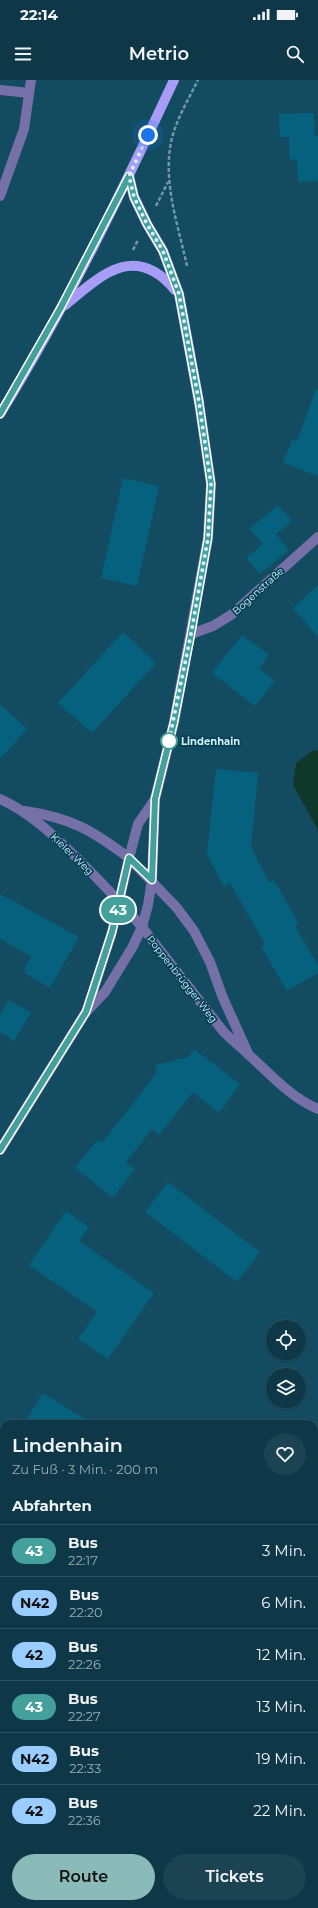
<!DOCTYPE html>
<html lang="de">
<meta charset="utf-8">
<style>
:root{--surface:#0e3848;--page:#1c4352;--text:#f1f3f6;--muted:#9bacb4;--line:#2e5260;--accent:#8bbbb9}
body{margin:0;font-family:Montserrat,sans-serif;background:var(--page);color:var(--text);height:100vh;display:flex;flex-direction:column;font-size:15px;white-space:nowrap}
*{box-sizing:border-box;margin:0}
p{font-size:13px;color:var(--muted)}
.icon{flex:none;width:22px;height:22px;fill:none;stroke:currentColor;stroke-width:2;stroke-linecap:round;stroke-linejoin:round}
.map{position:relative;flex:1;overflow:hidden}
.panel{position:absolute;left:0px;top:1340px;width:318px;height:488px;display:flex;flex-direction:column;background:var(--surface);border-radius:12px 12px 0 0;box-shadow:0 1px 3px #0004,0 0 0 1px var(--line)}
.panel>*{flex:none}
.badge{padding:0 8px;border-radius:13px;font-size:14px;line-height:26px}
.buttons{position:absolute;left:266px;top:1240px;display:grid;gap:8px}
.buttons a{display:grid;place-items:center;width:40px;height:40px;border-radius:50%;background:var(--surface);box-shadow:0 1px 3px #0004,0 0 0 1px var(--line);font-size:20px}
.you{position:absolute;width:20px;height:20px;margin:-10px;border:3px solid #fff;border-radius:50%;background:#1a73e8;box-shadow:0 0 0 6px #1a73e833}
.map>.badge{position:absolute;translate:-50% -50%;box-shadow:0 0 0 2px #fff}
h2{padding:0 12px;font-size:15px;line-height:36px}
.round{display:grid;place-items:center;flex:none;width:42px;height:42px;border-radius:21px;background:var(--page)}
.summary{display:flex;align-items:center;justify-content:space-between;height:68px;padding:0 12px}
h1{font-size:19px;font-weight:600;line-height:30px}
.action{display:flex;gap:8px;margin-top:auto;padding:8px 12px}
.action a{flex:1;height:46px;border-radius:24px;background:var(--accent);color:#111;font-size:16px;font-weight:600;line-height:46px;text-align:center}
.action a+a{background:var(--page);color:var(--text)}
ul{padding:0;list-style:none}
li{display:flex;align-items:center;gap:12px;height:52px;padding:0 12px;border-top:1px solid var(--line)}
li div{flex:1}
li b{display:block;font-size:15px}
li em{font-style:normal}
li .badge{min-width:44px;font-weight:700;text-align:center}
.status{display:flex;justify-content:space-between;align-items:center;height:28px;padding:0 20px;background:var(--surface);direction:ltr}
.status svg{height:11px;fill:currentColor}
header{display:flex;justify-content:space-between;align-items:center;height:52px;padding:0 12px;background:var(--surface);font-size:18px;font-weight:600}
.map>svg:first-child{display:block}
.water{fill:#10382a}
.building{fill:#06617f}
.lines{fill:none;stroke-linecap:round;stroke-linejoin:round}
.path{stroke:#6e99a9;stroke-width:2.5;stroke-dasharray:4 2;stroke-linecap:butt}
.service{stroke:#7670a8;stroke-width:10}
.minor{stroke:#7670a8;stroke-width:10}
.tertiary{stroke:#7670a8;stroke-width:10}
.primary{stroke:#a79df7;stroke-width:10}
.line-casing{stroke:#fff;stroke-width:9}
.line{stroke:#44a09b;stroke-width:6}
.walk{stroke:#d7f2fe;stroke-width:4;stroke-dasharray:0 7.2}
.stop-dot{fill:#fff;stroke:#44a09b;stroke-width:2}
.labels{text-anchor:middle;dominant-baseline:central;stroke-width:3.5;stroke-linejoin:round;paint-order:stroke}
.street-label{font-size:10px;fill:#d7f2fe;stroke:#034054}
.stop-label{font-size:10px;font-weight:bold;fill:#d7f2fe;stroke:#034054;text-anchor:start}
</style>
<div class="status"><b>22:14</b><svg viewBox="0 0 49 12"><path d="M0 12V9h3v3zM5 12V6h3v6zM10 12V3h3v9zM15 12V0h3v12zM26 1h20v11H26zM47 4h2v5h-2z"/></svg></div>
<header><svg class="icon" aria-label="menu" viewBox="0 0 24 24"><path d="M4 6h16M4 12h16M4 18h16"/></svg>Metrio<svg class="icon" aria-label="search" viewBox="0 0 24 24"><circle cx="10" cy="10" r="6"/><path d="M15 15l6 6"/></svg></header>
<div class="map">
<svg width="318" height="1828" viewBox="0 0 318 1828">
<rect width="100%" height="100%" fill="#134b60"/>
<path class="water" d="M 318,670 L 318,750 L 293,705 L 296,683 L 312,671 Z"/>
<path class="building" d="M 314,33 L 315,56 L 318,56 L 318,101 L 298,102 L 297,79 L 290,80 L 289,57 L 280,57 L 279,34 Z
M 316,309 L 318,310 L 318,396 L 283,383 L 292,360 L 297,361 Z
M 123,398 L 159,406 L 137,506 L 101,498 Z
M 278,425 L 292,441 L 276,454 L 289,470 L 260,494 L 246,478 L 263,464 L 249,449 Z
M 318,505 L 318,557 L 293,528 Z
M 123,552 L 156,583 L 92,653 L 58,623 Z
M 242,555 L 269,575 L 259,588 L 275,601 L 255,626 L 212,593 Z
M 0,624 L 27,649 L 0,679 Z
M 216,689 L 258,693 L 251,767 L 269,802 L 274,800 L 299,844 L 295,846 L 318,886 L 318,893 L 287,911 L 261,866 L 265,864 L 230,803 L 224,807 L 207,774 Z
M 0,814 L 79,857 L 50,908 L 25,893 L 25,887 L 31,877 L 0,859 Z
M 9,920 L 31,933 L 14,961 L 0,952 L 0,935 Z
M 194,969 L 240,1004 L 219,1033 L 193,1012 L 159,1055 L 152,1049 L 126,1082 L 135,1089 L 113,1118 L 75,1088 L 97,1060 L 102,1063 L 141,1013 L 157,992 L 155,985 L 189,977 Z
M 168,1102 L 260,1172 L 237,1202 L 145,1132 Z
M 66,1131 L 89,1147 L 79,1161 L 154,1213 L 108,1279 L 78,1259 L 97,1232 L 29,1185 Z
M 43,1313 L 93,1344 L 24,1344 Z"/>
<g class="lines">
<path class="path" d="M 156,126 L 168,102
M 133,170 L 138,160
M 187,186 C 178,145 163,103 171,62 C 176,40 188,20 198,0
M 0,1431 L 4,1433"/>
<path class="service" d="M 0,10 L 29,13
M 0,1728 L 3,1722
M 0,1747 L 4,1757"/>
<path class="minor" d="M 0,116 L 24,49 L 31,0
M 191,554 L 213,546 L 231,535 L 318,457
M 129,778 L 177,828 L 194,851 L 210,882 L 223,918 L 247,971
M 87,930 L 112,852 L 129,778
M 0,1070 L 86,932 L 105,912 L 132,868 L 142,847 L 223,951 C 231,960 240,966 248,974 C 269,993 291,1018 318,1029
M 0,1695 L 4,1693
M 314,1812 L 318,1809
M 297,1828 L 301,1824"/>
<path class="tertiary" d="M 0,719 C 31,733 54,756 78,779 C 100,801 121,823 142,847
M 25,731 C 71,738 92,750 129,778 L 138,744 L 155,719
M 142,847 L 148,825 L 152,800 L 155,719 L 174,642 L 208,458 L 211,404 L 199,322"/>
<path class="primary" d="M 129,96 L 134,117 L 147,144 L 163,171 L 179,214 L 199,322
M 64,226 C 100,196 135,161 175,210
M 0,334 C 66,227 121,114 174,0"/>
</g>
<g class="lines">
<g class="line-casing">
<path id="line" d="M 0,334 L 60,229 L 129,96 L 134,117 L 147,144 L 163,171 L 179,214 L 199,322 L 211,404 L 208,458 L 191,554 L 174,642 L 155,719 L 152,800 L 129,778 L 112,852 L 86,932 L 0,1070"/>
</g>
<use href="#line" class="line"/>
<path class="walk" d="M 148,55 L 129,96 L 134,117 L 147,144 L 163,171 L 179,214 L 199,322 L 211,404 L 208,458 L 191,554 L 169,661"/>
</g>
<circle class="stop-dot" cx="169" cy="661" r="8"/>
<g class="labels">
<g class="street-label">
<text transform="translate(258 511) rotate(-42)">Bogenstraße</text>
<text transform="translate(72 774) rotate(44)">Kieler Weg</text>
<text transform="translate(182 899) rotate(52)">Poppenbrügger Weg</text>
</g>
<g class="stop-label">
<text x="181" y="661">Lindenhain</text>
</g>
</g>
</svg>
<div class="buttons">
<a><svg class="icon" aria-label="locate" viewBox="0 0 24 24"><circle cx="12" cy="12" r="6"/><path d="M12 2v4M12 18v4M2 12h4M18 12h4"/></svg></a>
<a><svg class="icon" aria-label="layers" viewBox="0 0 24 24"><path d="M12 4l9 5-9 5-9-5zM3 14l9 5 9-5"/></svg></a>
</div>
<div class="you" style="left:148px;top:55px"></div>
<b class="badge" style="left:118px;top:830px;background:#44a09b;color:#fff">43</b>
<section class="panel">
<div class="summary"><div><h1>Lindenhain</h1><p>Zu Fuß · 3 Min. · 200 m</p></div><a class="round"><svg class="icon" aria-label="heart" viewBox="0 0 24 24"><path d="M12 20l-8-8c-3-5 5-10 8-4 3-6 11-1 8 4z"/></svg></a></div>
<h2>Abfahrten</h2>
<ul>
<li><span class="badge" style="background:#44a09b;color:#fff">43</span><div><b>Bus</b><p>22:17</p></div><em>3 Min.</em></li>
<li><span class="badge" style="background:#9cf;color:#111">N42</span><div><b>Bus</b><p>22:20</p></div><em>6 Min.</em></li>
<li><span class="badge" style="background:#9cf;color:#111">42</span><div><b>Bus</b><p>22:26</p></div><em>12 Min.</em></li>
<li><span class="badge" style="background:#44a09b;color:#fff">43</span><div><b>Bus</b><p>22:27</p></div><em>13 Min.</em></li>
<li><span class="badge" style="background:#9cf;color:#111">N42</span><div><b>Bus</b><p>22:33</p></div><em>19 Min.</em></li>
<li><span class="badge" style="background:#9cf;color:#111">42</span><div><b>Bus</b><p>22:36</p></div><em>22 Min.</em></li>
</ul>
<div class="action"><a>Route</a><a>Tickets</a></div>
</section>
</div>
